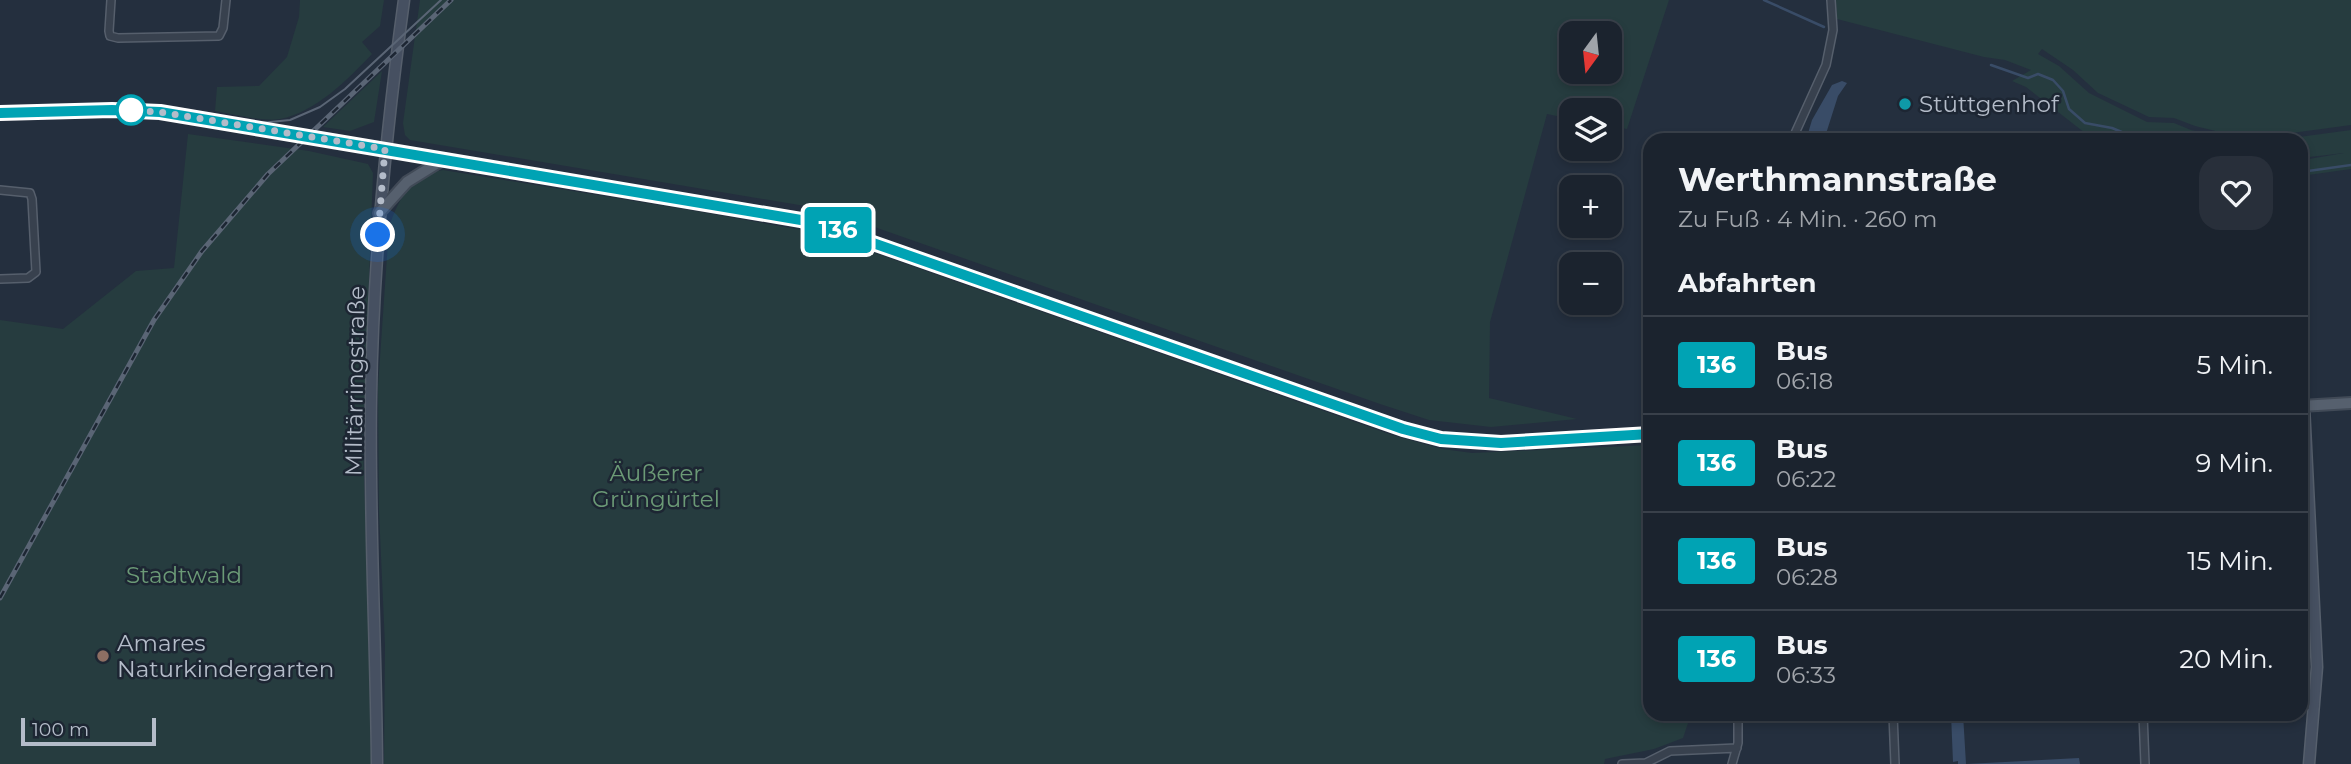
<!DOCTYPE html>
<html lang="de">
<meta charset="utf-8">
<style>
:root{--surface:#1b232e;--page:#282f3a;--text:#f1f3f6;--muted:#a0a4aa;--line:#39404a}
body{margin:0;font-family:Montserrat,sans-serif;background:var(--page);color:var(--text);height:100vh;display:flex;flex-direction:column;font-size:26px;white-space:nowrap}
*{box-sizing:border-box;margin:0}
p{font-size:23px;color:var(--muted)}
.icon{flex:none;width:38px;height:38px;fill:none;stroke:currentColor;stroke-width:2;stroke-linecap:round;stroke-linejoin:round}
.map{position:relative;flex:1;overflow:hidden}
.panel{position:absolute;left:1643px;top:133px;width:665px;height:588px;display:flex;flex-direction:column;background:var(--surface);border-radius:21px;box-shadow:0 4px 10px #0003,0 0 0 2px var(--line)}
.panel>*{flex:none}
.badge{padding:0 14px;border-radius:5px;font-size:24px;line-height:46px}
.needle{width:46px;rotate:195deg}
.buttons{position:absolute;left:1559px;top:21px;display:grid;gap:14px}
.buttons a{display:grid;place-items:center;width:63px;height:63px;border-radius:14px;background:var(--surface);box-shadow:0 4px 10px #0003,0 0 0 2px var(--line);font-size:35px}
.scale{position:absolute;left:21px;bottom:18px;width:135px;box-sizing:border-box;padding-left:7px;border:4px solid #b4bcc9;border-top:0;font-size:19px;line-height:24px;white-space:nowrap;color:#b4bcc9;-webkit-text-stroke:5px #1d2633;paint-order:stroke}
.you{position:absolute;width:35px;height:35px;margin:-18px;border:5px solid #fff;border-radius:50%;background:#1a73e8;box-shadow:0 0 0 10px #1a73e833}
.map>.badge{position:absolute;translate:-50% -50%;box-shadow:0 0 0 4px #fff}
h2{padding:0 35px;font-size:26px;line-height:63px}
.round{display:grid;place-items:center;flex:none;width:74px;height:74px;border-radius:21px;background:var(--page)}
.headline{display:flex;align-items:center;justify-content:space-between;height:119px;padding:0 35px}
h1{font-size:33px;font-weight:700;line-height:52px}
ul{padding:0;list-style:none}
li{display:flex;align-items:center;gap:21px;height:98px;padding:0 35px;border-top:2px solid var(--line)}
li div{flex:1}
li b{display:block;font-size:26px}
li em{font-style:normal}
li .badge{min-width:77px;font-weight:700;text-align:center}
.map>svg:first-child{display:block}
.green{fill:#263c3f;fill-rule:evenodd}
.water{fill:#394c67}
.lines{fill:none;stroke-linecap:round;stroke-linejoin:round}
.stream{stroke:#394c67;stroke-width:2.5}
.street-casing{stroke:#565f6c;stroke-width:10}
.secondary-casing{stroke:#565f6c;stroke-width:13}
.primary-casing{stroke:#414a57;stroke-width:14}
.street{stroke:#38414e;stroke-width:7}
.secondary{stroke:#465061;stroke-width:10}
.primary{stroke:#56606e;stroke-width:10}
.tram{stroke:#5a6575;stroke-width:2}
.rail-casing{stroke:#5a6575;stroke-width:5}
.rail{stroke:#1d2633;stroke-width:2.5;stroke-dasharray:8;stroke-linecap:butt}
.line-casing{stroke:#fff;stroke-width:16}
.line{stroke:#00a3b4;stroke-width:10}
.walk{stroke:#b4bcc9;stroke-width:7;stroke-dasharray:0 12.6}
.culture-dot{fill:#0f9aa8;stroke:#1d2633;stroke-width:2.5}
.stop-dot{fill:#fff;stroke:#00a3b4;stroke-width:3.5}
.education-dot{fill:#8d6e63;stroke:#1d2633;stroke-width:2.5}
.labels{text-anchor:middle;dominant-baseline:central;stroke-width:5;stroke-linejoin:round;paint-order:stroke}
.poi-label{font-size:23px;fill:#b4bcc9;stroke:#1d2633;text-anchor:start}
.street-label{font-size:23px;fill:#b4bcc9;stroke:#1d2633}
.park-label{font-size:23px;fill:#6b9a76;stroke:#1d2633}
</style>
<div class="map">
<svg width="2351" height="764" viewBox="0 0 2351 764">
<rect width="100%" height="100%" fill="#242f3e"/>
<path class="green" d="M 300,0 L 384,0 L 380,26 L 362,42 L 372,54 C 347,80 316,112 280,119 C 263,122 233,114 215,111 L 217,87 L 259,86 L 287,57 L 299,17 Z
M 420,0 L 1669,0 L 1627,129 L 1610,126 L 1610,110 L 1572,110 L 1571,119 L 1547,114 L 1490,322 L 1489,398 L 1577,419 L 1491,427 L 1429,420 L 1380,404 L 823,209 L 410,140 L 405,135 L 403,123 ZM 1572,33 L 1610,33 L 1610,72 L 1572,72 Z
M 1836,0 L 2351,0 L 2351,125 L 2269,136 L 2236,136 L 2195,126 L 2174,118 L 2149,117 L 2098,93 L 2073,70 L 2042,49 L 2038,54 L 2059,66 L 2089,93 L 2147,122 L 2174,123 L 2191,130 L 2233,140 L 2094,140 L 2026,87 L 2012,81 L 2031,70 L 2005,60 L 1984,57 L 1837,19 Z
M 382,71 L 374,122 L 350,131 L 323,127 Z
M 2351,130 L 2351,169 L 2301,176 L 2303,160 L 2344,153 L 2301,158 L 2301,140 L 2277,140 Z
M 188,134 L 309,151 L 368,164 L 373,173 L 363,444 L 373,764 L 0,764 L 0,320 L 63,329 L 136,271 L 174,268 Z
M 443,170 L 695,211 L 818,233 L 1392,435 L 1442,449 L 1472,453 L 1650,445 L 1650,714 L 1691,714 L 1683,738 L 1654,749 L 1605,759 L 1604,764 L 384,764 L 385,645 L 379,512 L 378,387 L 389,227 C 399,198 411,175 443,170 Z"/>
<path class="water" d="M 1842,81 L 1847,83 L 1838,96 L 1824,140 L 1806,140 L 1812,120 L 1832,85 Z
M 1951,714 L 1963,714 L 1966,764 L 2079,758 L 2080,764 L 1958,764 L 1958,761 L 1953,762 Z"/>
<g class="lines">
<path class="stream" d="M 1764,0 L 1824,27
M 1991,65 L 2028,78 L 2038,74 L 2053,80 L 2063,91 L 2069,109 L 2085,123 L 2112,128 L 2141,140
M 2301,172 L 2351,165"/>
<g class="street-casing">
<path id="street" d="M 111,0 L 109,31 L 110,36 L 118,38 L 219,36 L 223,28 L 226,0
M 1792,140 L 1826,65 L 1833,30 L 1831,0
M 0,190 L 30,193 L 32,199 L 36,272 L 28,278 L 0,279
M 2301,705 L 2315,706
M 1893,714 L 1895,764
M 2143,714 L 2145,764
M 1738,715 L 1757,714
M 1622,764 L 1646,763 L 1670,751 L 1737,748
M 1732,764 L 1738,743 L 1738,714"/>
</g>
<g class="secondary-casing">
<path id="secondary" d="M 2304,406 L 2317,667 L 2309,764
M 377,764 C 376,642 369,519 371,397 C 373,264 386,132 404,0"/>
</g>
<g class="primary-casing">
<path id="primary" d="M 0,113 L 112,110 L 160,112 L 801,220 L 836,230 L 1403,429 L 1441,439 L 1501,443 L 1650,435
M 379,213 L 407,182 L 444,159
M 2301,406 L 2351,403"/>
</g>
<use href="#street" class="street"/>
<use href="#secondary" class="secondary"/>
<use href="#primary" class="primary"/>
<path class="tram" d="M 0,111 L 133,107 L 179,110 L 260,123 L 290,120 L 320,107 L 345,89 L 441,0"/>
<g class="rail-casing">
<path id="rail" d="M 0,598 L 154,320 L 202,251 L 268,174 L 451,0"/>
</g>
<use href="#rail" class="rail"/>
</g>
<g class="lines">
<g class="line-casing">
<path id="line" d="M 0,113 L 112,110 L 160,112 L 801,220 L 836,230 L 1403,429 L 1441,439 L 1501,443 L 1650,434"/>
</g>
<use href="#line" class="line"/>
<path class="walk" d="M 131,110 L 128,110 L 160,112 L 385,149 L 378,235"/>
</g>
<circle class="culture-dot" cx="1905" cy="104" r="7"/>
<circle class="stop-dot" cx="131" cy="110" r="14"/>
<circle class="education-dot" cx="103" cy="656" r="7"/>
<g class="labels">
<g class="poi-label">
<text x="1919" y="104">Stüttgenhof</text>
<text x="117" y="643">Amares<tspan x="117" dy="26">Naturkindergarten</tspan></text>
</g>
<g class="street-label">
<text transform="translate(355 381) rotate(-89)">Militärringstraße</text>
</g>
<g class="park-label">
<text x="656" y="473">Äußerer<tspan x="656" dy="26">Grüngürtel</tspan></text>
<text x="184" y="575">Stadtwald</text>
</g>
</g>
</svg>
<div class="buttons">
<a><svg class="needle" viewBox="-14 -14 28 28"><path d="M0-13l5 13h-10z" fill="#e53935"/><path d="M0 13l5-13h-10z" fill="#a0a4aa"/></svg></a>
<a><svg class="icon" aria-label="layers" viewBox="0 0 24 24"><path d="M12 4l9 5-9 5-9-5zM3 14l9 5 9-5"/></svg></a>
<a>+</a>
<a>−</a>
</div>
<div class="scale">100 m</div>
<div class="you" style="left:378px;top:235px"></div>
<b class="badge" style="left:838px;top:230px;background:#00a3b4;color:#fff">136</b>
<section class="panel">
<div class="headline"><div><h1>Werthmannstraße</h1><p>Zu Fuß · 4 Min. · 260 m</p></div><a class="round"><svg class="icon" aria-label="heart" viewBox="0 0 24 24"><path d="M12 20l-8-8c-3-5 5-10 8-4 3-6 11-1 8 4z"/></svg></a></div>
<h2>Abfahrten</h2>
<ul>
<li><span class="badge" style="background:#00a3b4;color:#fff">136</span><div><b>Bus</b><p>06:18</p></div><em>5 Min.</em></li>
<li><span class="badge" style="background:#00a3b4;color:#fff">136</span><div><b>Bus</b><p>06:22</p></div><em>9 Min.</em></li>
<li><span class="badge" style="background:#00a3b4;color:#fff">136</span><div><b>Bus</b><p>06:28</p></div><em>15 Min.</em></li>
<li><span class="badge" style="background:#00a3b4;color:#fff">136</span><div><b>Bus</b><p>06:33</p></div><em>20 Min.</em></li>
</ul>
</section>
</div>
